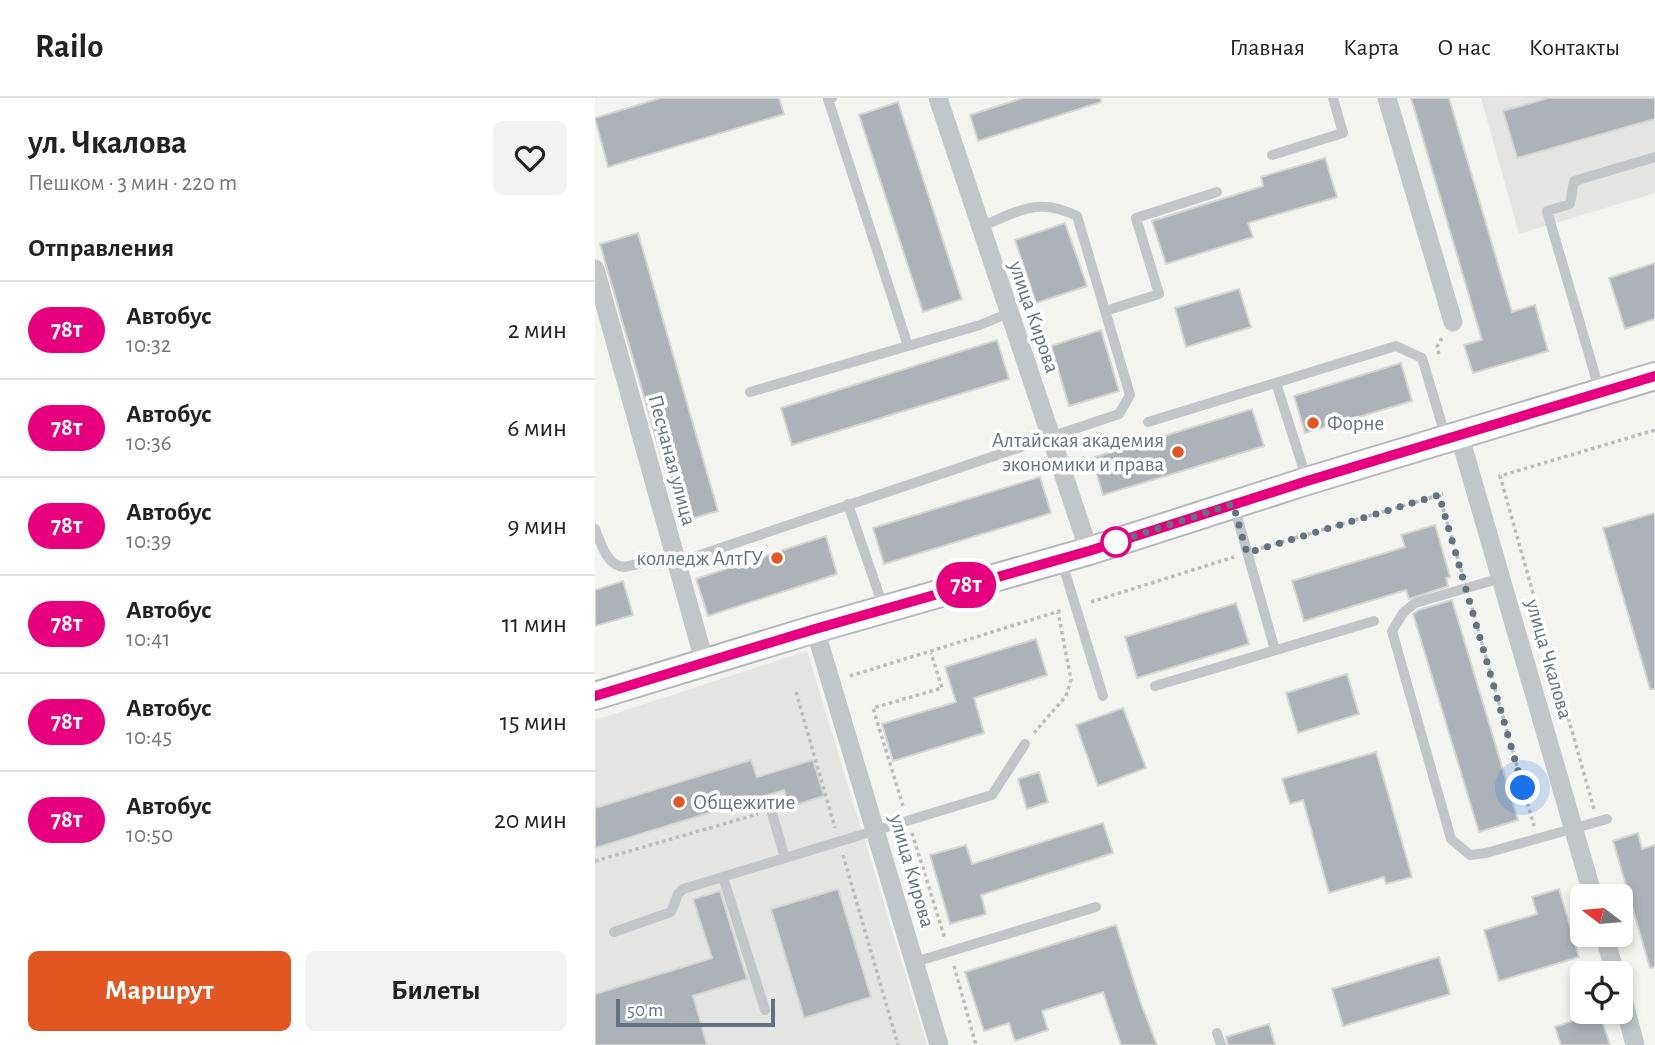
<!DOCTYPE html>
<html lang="ru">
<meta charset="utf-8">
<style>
:root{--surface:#fff;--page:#f2f2f2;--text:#222;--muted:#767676;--line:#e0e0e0;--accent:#e25721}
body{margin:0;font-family:"Alegreya Sans",sans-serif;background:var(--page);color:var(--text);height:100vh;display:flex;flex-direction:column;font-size:26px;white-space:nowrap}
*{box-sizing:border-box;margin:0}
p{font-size:23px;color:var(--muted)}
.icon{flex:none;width:38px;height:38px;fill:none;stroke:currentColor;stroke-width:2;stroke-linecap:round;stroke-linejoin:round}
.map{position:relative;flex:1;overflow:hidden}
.sheet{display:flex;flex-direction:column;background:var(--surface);width:595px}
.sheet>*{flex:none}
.badge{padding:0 14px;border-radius:23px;font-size:24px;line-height:46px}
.needle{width:46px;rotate:286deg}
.buttons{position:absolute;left:975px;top:786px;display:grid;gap:14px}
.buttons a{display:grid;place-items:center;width:63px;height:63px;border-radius:10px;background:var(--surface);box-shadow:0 4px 10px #0003;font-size:35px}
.scale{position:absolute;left:21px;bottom:18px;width:159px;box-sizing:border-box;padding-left:7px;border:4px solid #637280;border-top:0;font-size:19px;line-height:24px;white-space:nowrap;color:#637280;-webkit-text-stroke:5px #fff;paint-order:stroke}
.you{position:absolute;width:35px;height:35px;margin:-18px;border:5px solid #fff;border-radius:50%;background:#1a73e8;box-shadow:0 0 0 10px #1a73e833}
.map>.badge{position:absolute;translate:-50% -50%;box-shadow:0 0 0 4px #fff}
h2{padding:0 28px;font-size:26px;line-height:63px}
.round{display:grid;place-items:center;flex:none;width:74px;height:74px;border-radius:10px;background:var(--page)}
.summary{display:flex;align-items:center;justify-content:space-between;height:119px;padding:0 28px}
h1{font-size:33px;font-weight:700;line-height:52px}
.action{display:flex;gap:14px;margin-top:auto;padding:14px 28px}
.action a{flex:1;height:80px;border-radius:10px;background:var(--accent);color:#fff;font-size:28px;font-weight:700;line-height:80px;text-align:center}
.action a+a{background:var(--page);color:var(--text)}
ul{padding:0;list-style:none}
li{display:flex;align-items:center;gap:21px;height:98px;padding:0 28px;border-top:2px solid var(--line)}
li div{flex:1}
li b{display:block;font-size:26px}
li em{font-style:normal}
li .badge{min-width:77px;font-weight:700;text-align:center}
header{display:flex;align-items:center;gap:42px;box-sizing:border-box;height:98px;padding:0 35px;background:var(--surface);border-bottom:2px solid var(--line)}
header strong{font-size:33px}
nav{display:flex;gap:38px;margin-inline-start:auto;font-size:24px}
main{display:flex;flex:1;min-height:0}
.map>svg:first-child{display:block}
.built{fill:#e4e5e3}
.building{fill:#acb2b7;stroke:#d5d5d2;stroke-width:2}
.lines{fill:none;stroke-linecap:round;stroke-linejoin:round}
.secondary-casing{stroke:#b5b9bd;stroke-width:30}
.path{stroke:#babcbe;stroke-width:3.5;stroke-dasharray:3.5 3.5;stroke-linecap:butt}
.service{stroke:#c3c6c9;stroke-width:10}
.minor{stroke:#c3c6c9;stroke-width:19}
.secondary{stroke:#fff;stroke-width:26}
.line-casing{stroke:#fff;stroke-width:16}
.line{stroke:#e6007e;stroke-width:10}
.walk{stroke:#637280;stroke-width:7;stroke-dasharray:0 12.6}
.poi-dot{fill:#e25721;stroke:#fff;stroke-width:2.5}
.stop-dot{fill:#fff;stroke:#e6007e;stroke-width:3.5}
.labels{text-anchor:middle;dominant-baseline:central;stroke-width:7;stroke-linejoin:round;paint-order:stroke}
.street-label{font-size:21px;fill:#637280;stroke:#fff}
.poi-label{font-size:21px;fill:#637280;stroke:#fff;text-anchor:start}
</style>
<header>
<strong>Railo</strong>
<nav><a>Главная</a><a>Карта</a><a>О нас</a><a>Контакты</a></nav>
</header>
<main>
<section class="sheet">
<div class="summary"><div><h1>ул. Чкалова</h1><p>Пешком · 3 мин · 220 m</p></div><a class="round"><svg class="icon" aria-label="heart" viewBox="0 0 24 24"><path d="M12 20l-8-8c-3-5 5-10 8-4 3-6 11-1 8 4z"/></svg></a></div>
<h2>Отправления</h2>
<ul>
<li><span class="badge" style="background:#e6007e;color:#fff">78т</span><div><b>Автобус</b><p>10:32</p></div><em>2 мин</em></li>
<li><span class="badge" style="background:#e6007e;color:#fff">78т</span><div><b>Автобус</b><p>10:36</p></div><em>6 мин</em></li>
<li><span class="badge" style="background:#e6007e;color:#fff">78т</span><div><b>Автобус</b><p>10:39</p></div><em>9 мин</em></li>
<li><span class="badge" style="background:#e6007e;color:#fff">78т</span><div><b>Автобус</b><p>10:41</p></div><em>11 мин</em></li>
<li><span class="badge" style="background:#e6007e;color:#fff">78т</span><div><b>Автобус</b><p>10:45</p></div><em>15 мин</em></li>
<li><span class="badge" style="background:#e6007e;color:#fff">78т</span><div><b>Автобус</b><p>10:50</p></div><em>20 мин</em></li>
</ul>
<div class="action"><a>Маршрут</a><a>Билеты</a></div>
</section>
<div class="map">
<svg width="1060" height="947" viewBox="0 0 1060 947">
<rect width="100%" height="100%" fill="#f3f4ef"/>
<path class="built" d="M 886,0 L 1060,0 L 1060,95 L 924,136 Z
M 212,553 L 332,947 L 0,947 L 0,622 Z"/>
<path class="building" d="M 66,0 L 184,0 L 189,16 L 13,69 L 0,20 Z
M 428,0 L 505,0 L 506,4 L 383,43 L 375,17 Z
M 816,0 L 854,0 L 917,214 L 940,207 L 953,253 L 878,275 L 869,247 L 887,242 Z
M 953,0 L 1060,0 L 1060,21 L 922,60 L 908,13 Z
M 303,4 L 367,201 L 328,214 L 264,17 Z
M 730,60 L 742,99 L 653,125 L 658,139 L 571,166 L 557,123 L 668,88 L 666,79 Z
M 470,125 L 492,188 L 441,205 L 420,142 Z
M 43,135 L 123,413 L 85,424 L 5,146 Z
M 1060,165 L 1060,221 L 1030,231 L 1014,180 Z
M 644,191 L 656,229 L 591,249 L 580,210 Z
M 506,232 L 524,293 L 474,308 L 456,248 Z
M 402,242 L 414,281 L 197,347 L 186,310 Z
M 806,265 L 817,303 L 710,335 L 699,298 Z
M 657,311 L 669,348 L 508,397 L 497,360 Z
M 445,379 L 456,415 L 289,466 L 278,430 Z
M 1060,415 L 1060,591 L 1055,591 L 1008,430 Z
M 840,427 L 855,479 L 851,480 L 853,488 L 814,501 L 811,492 L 709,523 L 697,483 L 810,449 L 806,437 Z
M 231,438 L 242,476 L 113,518 L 101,481 Z
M 28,483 L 38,517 L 0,528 L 0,492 Z
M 857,502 L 923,722 L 884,734 L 818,516 L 824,512 Z
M 641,505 L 654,546 L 542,580 L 530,539 Z
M 441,541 L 452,577 L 379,600 L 389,635 L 298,663 L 287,626 L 361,604 L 350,569 Z
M 752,576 L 764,616 L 703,635 L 691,595 Z
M 528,610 L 551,670 L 503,688 L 481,627 Z
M 781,654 L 817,779 L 791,786 L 789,779 L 734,795 L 708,702 L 695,706 L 687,681 Z
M 156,662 L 162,679 L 218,662 L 229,698 L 194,709 L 189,692 L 0,750 L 0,710 Z
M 444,674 L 453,704 L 432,711 L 423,681 Z
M 508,725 L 518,755 L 386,797 L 391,816 L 355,826 L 335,757 L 371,747 L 377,766 Z
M 1043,735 L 1047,751 L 1060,747 L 1060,869 L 1055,870 L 1018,743 Z
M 243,791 L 276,899 L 209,920 L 176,811 Z
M 964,791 L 984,859 L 904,883 L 889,832 L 942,816 L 937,799 Z
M 125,793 L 152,881 L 98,898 L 112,947 L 0,947 L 0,896 L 117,860 L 98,801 Z
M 521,827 L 546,906 L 562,947 L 526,947 L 508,894 L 447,913 L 453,932 L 420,943 L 414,925 L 389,933 L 370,874 Z
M 844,859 L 855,896 L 748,928 L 737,891 Z
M 1004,914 L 1015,947 L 966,947 L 960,929 Z
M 674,926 L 680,947 L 633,947 L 631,939 Z"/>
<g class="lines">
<g class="secondary-casing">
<path id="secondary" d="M 0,598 L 220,531 L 494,453 L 712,383 L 1060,278"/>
</g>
<path class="path" d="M 844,256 L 842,249 L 847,240
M 844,397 L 867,475
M 666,450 L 848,396
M 875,503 L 939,728
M 496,504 L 639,459
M 255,578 L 468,512
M 201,594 L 240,730
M 439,635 L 471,598 L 476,582 L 463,514
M 308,708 L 278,610 L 347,590 L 336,555
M 999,711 L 905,378 L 1060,332
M 317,735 L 350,841
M 248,757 L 303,947
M 0,763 L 163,716
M 359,868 L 381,947"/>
<path class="service" d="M 237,0 L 233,1 L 313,248
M 677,57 L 748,35 L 738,0
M 510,213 L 564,196 L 541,120 L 622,94
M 681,285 L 712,382
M 155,294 L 385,227 L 414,215
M 1005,294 L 952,113 L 975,106 L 979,83 L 1060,59
M 553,324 L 801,248 L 827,260 L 851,340
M 253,406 L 289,511
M 639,408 L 680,552
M 0,431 C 6,445 11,467 29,469 L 80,458
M 466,461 L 508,598
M 81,465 L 524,316 L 535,297 L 482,118 C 442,98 423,114 385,129
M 906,480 L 820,505 L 808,515 L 797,533 L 856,741 L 875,757 L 891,755 L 1012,721
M 560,588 L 779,523
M 176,712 L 190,760
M 128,779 L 170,912
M 19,834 L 76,814 L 83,796 L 88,791 L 397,697 L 430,646
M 320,864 L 501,809
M 622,935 L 626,947"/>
<path class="minor" d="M 343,0 L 494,453
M 792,0 L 858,224
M 0,171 L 110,566
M 864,336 L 998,798
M 220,531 L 344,947
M 1009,836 L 1020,875
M 1026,894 L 1040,947"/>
<use href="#secondary" class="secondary"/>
</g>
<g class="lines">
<g class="line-casing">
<path id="line" d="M 0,598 L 220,531 L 494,453 L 712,383 L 1060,278"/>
</g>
<use href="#line" class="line"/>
<path class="walk" d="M 521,444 L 518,445 L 638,406 L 652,455 L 844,397 L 928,690"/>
</g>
<g class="poi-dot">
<circle cx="718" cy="325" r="7"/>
<circle cx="583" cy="354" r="7"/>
<circle cx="182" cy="460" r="7"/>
<circle cx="84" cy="704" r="7"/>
</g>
<circle class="stop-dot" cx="521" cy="444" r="14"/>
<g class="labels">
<g class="street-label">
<text transform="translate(439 219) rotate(71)">улица Кирова</text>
<text transform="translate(77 362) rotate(75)">Песчаная улица</text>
<text transform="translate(954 561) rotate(74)">улица Чкалова</text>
<text transform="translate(317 773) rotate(74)">улица Кирова</text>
</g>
<g class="poi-label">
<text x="732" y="325">Форне</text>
<text x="569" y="342" text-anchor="end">Алтайская академия<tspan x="569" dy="24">экономики и права</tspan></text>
<text x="168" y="460" text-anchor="end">колледж АлтГУ</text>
<text x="98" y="704">Общежитие</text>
</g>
</g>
</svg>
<div class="buttons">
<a><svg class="needle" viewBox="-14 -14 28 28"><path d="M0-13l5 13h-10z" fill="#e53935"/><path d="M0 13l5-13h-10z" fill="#767676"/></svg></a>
<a><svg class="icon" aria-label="locate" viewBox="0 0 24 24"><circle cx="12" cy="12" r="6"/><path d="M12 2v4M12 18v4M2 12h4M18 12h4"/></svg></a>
</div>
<div class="scale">50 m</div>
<div class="you" style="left:928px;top:690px"></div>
<b class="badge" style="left:371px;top:487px;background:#e6007e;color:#fff">78т</b>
</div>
</main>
